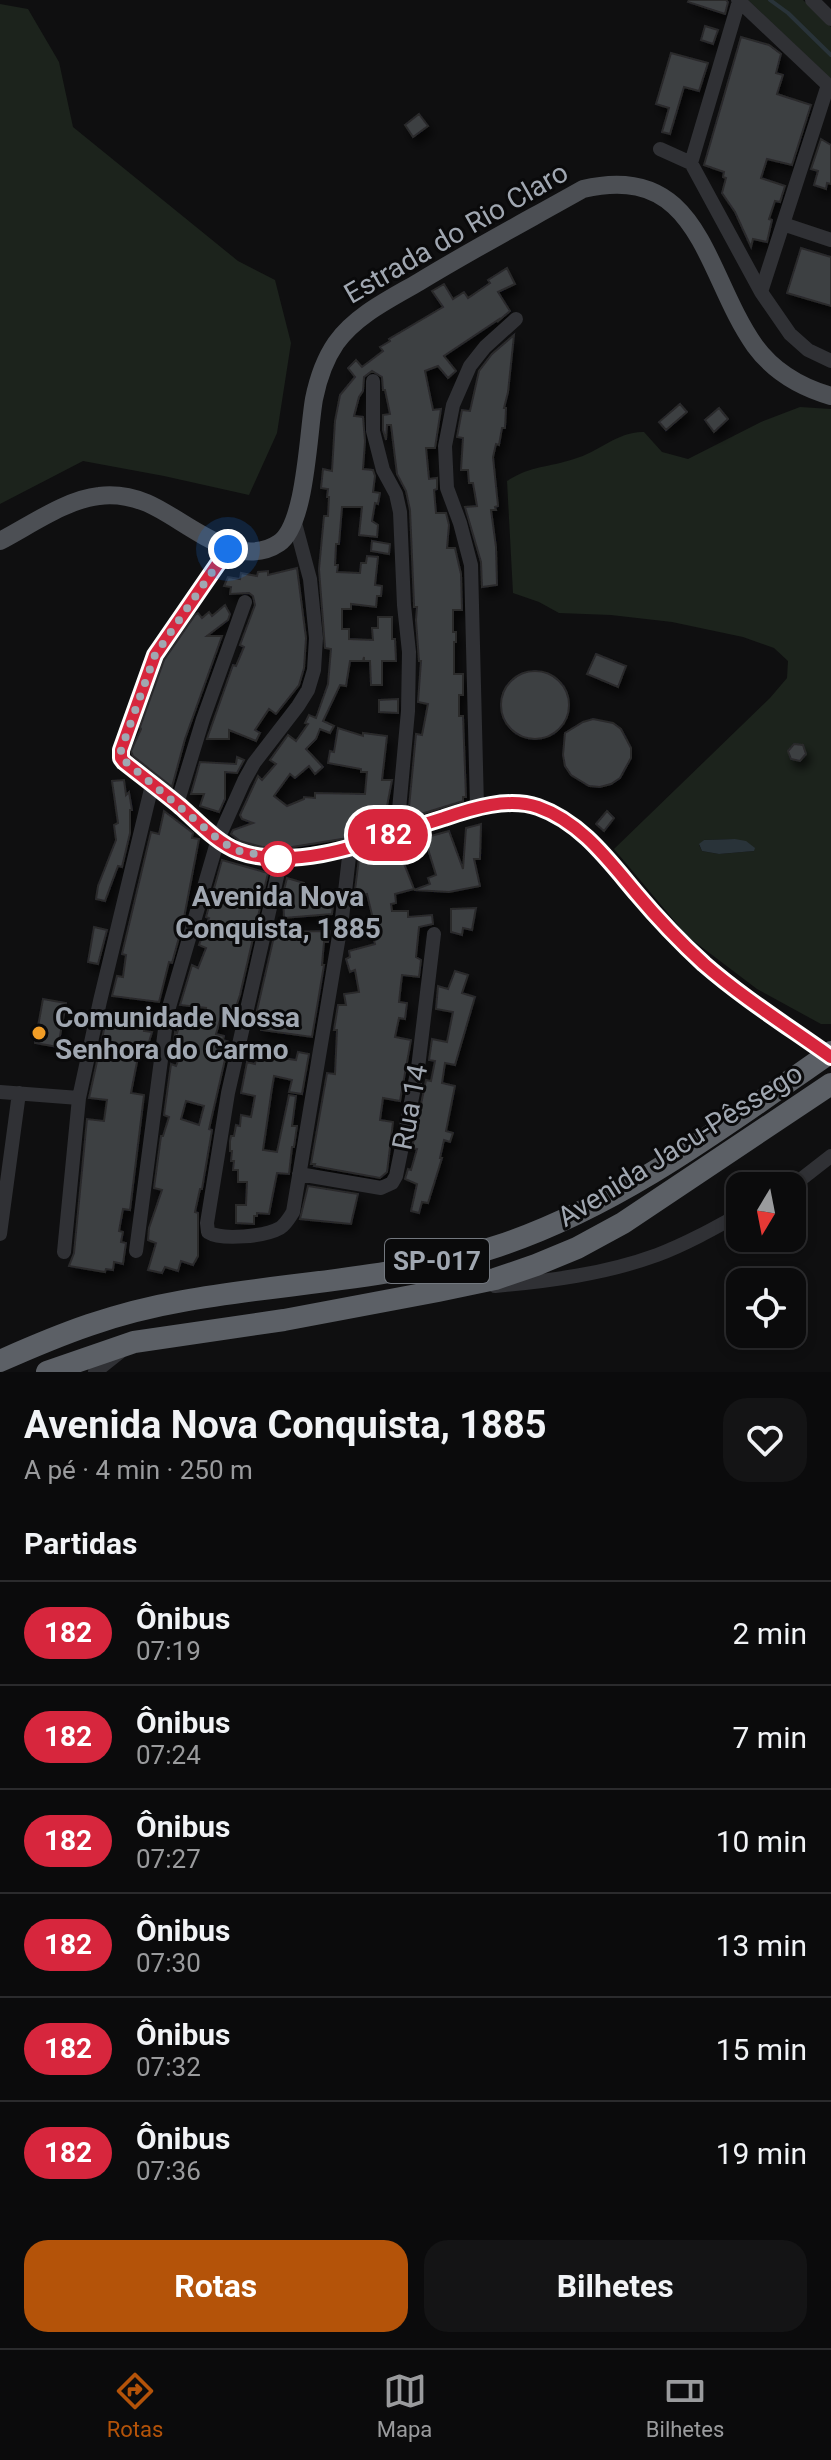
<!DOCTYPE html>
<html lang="pt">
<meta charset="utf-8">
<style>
:root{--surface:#0b0b0c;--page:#141415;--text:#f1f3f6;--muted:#9a9b9d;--line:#2b2b2d;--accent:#b45309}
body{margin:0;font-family:Roboto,sans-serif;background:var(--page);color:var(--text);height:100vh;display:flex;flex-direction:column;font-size:30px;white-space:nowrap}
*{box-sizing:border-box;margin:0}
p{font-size:26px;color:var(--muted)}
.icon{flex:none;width:44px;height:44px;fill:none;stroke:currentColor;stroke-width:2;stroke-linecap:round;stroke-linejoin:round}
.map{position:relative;height:1372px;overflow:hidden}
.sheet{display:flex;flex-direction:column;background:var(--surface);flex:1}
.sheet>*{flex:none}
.badge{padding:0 16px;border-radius:26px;font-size:28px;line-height:52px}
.needle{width:52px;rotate:190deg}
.buttons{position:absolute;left:726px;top:1172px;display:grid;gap:16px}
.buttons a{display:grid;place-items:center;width:80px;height:80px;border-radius:16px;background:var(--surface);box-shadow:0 4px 12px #0003,0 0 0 2px var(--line);font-size:40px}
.you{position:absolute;width:40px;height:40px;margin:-20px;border:6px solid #fff;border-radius:50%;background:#1a73e8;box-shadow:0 0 0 12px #1a73e833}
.map>.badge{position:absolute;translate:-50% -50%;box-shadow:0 0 0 4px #fff}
h2{padding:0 24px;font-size:30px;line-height:72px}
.round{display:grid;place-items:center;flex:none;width:84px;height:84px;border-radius:24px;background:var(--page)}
.overview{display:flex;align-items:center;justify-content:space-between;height:136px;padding:0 24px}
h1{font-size:38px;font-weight:700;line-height:60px}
.cta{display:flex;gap:16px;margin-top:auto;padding:16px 24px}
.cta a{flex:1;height:92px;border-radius:24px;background:var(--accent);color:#fff;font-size:32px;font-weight:700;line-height:92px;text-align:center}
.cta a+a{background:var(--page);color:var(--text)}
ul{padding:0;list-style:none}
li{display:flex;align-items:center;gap:24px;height:104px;padding:0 24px;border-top:2px solid var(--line)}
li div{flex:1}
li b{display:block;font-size:30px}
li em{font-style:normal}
li .badge{min-width:88px;font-weight:700;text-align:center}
.menu{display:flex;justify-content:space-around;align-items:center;height:112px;border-top:2px solid var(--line);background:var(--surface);font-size:22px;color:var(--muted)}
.menu a{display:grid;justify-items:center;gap:4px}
.menu .selected{color:var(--accent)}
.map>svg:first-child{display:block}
.green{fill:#1c231c;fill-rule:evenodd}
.water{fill:#293339}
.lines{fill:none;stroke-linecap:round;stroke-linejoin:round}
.stream{stroke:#293339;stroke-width:4}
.building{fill:#3e3f43;stroke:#29292c;stroke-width:2;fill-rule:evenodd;filter:url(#shadow)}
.minor{stroke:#303135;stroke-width:14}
.major{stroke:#4c4f54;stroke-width:18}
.highway{stroke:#5c6066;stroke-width:22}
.minor-bridge{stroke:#303135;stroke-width:14}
.line-casing{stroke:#fff;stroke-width:18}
.line{stroke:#d7263d;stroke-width:12}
.walk{stroke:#a0a7b1;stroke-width:8;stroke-dasharray:0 14.4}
.stop-dot{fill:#fff;stroke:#d7263d;stroke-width:4}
.poi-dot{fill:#f19d26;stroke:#0a0a0b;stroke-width:3}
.labels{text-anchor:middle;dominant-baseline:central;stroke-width:6;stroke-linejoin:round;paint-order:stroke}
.shield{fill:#0a0a0b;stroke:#73787f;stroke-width:2}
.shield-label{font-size:26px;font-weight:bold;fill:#a0a7b1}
.street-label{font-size:28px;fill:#a0a7b1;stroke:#0a0a0b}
.stop-label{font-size:28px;font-weight:bold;fill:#a0a7b1;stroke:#0a0a0b}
.poi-label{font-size:28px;font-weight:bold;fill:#a0a7b1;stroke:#0a0a0b;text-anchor:start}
</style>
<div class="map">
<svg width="831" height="1372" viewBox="0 0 831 1372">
<defs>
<filter id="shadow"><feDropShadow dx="4" dy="7" stdDeviation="4" flood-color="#0009"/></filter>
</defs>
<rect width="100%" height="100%" fill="#0f0f10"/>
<path class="green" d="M 748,0 L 803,0 L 831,27 L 831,79 Z
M 0,4 L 28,9 L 59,62 L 73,127 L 238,261 L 275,280 L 291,343 L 277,433 L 249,495 L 164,476 L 83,461 L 0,504 Z
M 800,407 L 831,409 L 831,1024 L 821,1024 L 757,989 L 687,936 L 614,849 L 770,698 L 787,678 L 788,661 L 774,648 L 743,637 L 672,622 L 611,615 L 559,613 L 539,602 L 513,593 L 507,481 C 532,465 547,468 574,459 C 599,452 618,431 644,432 L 662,452 L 688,459 L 761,422 ZM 735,839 L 754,851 L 719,854 L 702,851 L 699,845 L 704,840 Z"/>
<path class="water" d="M 735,839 L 746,841 L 755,848 L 754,851 L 719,854 L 702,851 L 699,844 L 704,840 Z"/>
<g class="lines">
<path class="stream" d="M 770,0 L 788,13 L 831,55"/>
</g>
<path class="building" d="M 689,0 L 726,0 L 728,2 L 725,14 L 688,2 Z
M 705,26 L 718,30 L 713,44 L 701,40 Z
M 741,37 L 769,45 L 781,54 L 776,73 L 783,75 L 777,94 L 811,105 L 792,165 L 767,159 L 761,178 L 785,186 L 780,202 L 775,201 L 769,219 L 772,220 L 767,242 L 753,239 L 751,247 L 735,212 L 722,193 L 726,178 L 723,177 L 724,172 L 704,165 Z
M 671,53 L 708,63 L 699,91 L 684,87 L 670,134 L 662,132 L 669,108 L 656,104 Z
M 419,114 L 428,126 L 413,137 L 405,125 Z
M 821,139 L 831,145 L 831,184 L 827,183 L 826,189 L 814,185 L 818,171 L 811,169 Z
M 801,248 L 831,257 L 831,306 L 787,293 Z
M 507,268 L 515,284 L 498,292 L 510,311 L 497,322 L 498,320 L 444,356 L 456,371 L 448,378 L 438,366 L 425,371 L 433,410 L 441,409 L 435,448 L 426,448 L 429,479 L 437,478 L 437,489 L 434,490 L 436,513 L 446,513 L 449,525 L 447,548 L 455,548 L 461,574 L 462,610 L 453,610 L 453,632 L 456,632 L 456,642 L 454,642 L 454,674 L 463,674 L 463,695 L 459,695 L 459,716 L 463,716 L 466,797 L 463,797 L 463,801 L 408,818 L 416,734 L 422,735 L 428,704 L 418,702 L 421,661 L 419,661 L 416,620 L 417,607 L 414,607 L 414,604 L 410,510 L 406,491 L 397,474 L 391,425 L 387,425 L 386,440 L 383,430 L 383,415 L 390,414 L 385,390 L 383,390 L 382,377 L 372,371 L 364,377 L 363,391 L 359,397 L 354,416 L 363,417 L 365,441 L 363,469 L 373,470 L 375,476 L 373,492 L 380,493 L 378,504 L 375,503 L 372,521 L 378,525 L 377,537 L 359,535 L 362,507 L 342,507 L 339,544 L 336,544 L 335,565 L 338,565 L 337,572 L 360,573 L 361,563 L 366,563 L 367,556 L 378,557 L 375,585 L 382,586 L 381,596 L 377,596 L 376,607 L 351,604 L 351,609 L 342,609 L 342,629 L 349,629 L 349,639 L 373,640 L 372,628 L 378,628 L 378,617 L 392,617 L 392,639 L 395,639 L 396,661 L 382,661 L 382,685 L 371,685 L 370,661 L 364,661 L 364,657 L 363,661 L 350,661 L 346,686 L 340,685 L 323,721 L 334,726 L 330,733 L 320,729 L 316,739 L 306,749 L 323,767 L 315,774 L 309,766 L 295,778 L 290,774 L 274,796 L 287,806 L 304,799 L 304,797 L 315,798 L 315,793 L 365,794 L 367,772 L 361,772 L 361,769 L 328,763 L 330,751 L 334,752 L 338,728 L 363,736 L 363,733 L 387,736 L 382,780 L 392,780 L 383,827 L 348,838 L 286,848 L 286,845 L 276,844 L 275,848 L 262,847 L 240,841 L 231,834 L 233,830 L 253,823 L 242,819 L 240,815 L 258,776 L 262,780 L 276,764 L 270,760 L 288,735 L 296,741 L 308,724 L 305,723 L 309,715 L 316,718 L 328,684 L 331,649 L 325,648 L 319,569 L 324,516 L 328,516 L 329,497 L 327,497 L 328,489 L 321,488 L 323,469 L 332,471 L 335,421 L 340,395 L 355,377 L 348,368 L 356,360 L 362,367 L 383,351 L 380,347 L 390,341 L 389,339 L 443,307 L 432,291 L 444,284 L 453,299 L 464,292 L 468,298 L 490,283 L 488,280 Z
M 514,335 L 508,392 L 504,408 L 506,408 L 505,428 L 502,428 L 499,445 L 496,444 L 493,457 L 498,506 L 495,507 L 496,510 L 491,510 L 496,547 L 497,585 L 482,587 L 481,562 L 465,507 L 477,506 L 473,483 L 469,483 L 468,470 L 461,470 L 463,438 L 457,437 L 462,410 L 470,411 L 479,371 L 492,354 Z
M 680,404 L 687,412 L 666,430 L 659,422 Z
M 719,408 L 728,419 L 714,432 L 705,420 Z
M 372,541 L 390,544 L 389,554 L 371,551 Z
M 297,568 L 306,638 L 304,668 L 299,685 L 276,714 L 269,709 L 255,730 L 260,733 L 256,741 L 229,730 L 229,739 L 207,739 L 233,665 L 236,666 L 244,647 L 240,645 L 255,605 L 253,596 L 249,593 L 230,594 L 231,587 L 224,586 L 228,577 L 240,579 L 241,573 L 257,576 L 258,572 L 268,571 L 268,575 Z
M 225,605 L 230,614 L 228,620 L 207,636 L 222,636 L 185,739 L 172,787 L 133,756 L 131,751 L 141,729 L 140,727 L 164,660 L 195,615 L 198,613 L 202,618 L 209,612 L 212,616 Z
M 596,654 L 626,666 L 618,687 L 587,674 Z
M501 705a34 34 0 1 1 68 0a34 34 0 1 1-68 0Z
M 398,699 L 398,713 L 379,712 L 379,700 Z
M 593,719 L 613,723 L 621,729 L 631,748 L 631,758 L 620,778 L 611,784 L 600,787 L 589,786 L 571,775 L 565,766 L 563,755 L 565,733 L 583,722 Z
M 794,744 L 803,745 L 806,754 L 800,761 L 791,759 L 788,751 Z
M 237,757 L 244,760 L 237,773 L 225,772 L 225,799 L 219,812 L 200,806 L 204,794 L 191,794 L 200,762 L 236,764 Z
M 124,780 L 126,795 L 129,792 L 132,810 L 130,810 L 130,833 L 122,867 L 118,866 L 105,901 L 96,899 L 98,886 L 116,840 L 114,825 L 118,823 L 112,781 Z
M 164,811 L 193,833 L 192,838 L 199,839 L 183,923 L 172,963 L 169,962 L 159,1002 L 112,996 L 117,976 L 123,977 L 126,955 L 122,954 L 151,832 L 159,834 Z
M 607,811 L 614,818 L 604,831 L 596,824 Z
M 481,824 L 480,859 L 474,859 L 480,886 L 449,892 L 414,890 L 430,884 L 428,878 L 436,875 L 428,849 L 410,854 L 411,858 L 403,861 L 414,889 L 395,894 L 396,903 L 391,904 L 392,911 L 408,911 L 408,917 L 432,915 L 433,924 L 419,927 L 416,957 L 421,960 L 419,977 L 402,975 L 399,1002 L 407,1003 L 405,1019 L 399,1018 L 395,1037 L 411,1040 L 400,1101 L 383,1098 L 380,1120 L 393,1122 L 387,1172 L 380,1178 L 314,1166 L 315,1164 L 311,1164 L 327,1073 L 335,1074 L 337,1030 L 334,1030 L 338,1005 L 346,1005 L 344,994 L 359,992 L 355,970 L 350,972 L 346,959 L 350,957 L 349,951 L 375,944 L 369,920 L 373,919 L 367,894 L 354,898 L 359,858 L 365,858 L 365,854 L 449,831 L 463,869 L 466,828 Z
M 222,860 L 268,873 L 240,995 L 234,1013 L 223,1010 L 216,1034 L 224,1036 L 223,1040 L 229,1042 L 209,1129 L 212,1130 L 202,1189 L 200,1189 L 195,1212 L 198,1213 L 198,1256 L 193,1265 L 181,1261 L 178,1271 L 165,1267 L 162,1273 L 148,1270 L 156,1243 L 148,1240 L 149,1228 L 162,1190 L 154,1188 L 161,1136 L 163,1136 L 169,1117 L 164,1115 L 171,1064 L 176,1066 L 184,1046 L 174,1041 L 175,1032 L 177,1033 L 181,1022 L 204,1024 L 206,1008 L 180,1005 L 192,965 L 198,968 L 206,948 L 199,945 L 209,918 L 206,917 ZM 186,1101 L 204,1106 L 199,1125 L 181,1119 Z
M 287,878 L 304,883 L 303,887 L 315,890 L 313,899 L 334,896 L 332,914 L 284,918 L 283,894 Z
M 476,908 L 472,930 L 463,928 L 462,935 L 451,932 L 451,909 Z
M 94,927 L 107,930 L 98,964 L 88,962 Z
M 330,931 L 328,942 L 324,942 L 322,965 L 324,965 L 312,1037 L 261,1030 L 261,1020 L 255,1019 L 275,932 Z
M 455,971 L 468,975 L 462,993 L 475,997 L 455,1065 L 445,1063 L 442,1083 L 455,1086 L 446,1131 L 453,1133 L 450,1142 L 444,1140 L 440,1158 L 442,1158 L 428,1203 L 422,1202 L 419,1213 L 411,1211 L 417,1184 L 405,1179 L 408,1169 L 411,1170 L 417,1149 L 412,1148 L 426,1080 L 431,1081 L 435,1061 L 429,1060 L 432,1039 L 447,1042 L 453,1012 L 436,1009 L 438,986 L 448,989 Z
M 43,999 L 66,1003 L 58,1047 L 35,1043 Z
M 113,1015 L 145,1018 L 144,1031 L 152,1032 L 149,1042 L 141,1041 L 131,1093 L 144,1095 L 130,1210 L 123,1209 L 119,1231 L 123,1232 L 121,1242 L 126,1243 L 123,1264 L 114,1262 L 113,1270 L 106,1269 L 105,1272 L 69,1266 L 74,1253 L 87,1119 L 104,1121 L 107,1100 L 89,1098 L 105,1025 L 111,1026 Z
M 259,1044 L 279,1048 L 277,1057 L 296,1060 L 298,1052 L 309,1054 L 302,1094 L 289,1092 L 292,1080 L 274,1076 L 272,1088 L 263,1150 L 277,1152 L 289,1095 L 296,1096 L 292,1126 L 297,1126 L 294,1147 L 292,1147 L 289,1174 L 277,1173 L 269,1214 L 257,1213 L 257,1216 L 254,1216 L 254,1224 L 236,1223 L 236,1205 L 246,1205 L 247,1182 L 238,1182 L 238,1170 L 233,1170 L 234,1161 L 231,1161 L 232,1151 L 230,1151 L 230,1141 L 231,1136 L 234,1136 L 236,1125 L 240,1126 L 241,1115 L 251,1117 L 255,1096 L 241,1093 L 247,1062 L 255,1064 Z
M 308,1186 L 358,1194 L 351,1224 L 300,1219 Z"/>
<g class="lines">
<path class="minor" d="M 738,0 L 831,88
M 812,0 L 831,19
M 660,149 L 691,163 L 761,292 L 790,334 L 808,350 L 831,361
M 691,163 L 739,1
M 783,224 L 831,240
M 761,292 L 828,85
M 373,381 L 373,431 L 383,470 L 396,494 L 400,512 L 404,605 L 409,652 L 408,711 L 397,832
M 228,549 L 155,655 L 121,750 L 124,762 L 235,850 L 260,857 L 281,859 L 350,848 L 477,807 L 516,803 L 535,806 L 555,814 L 583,834 L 609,860 L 671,932 L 705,965 L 788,1026
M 177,804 L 203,719 L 245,602
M 477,807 L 471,565 L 460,523 L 447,488 L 445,446 L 453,405 L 470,366 L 485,347 L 516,319
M 281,859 L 228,1093 L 207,1223 L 208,1232 C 222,1241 266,1236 280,1228 C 286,1224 289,1218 293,1212 L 342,918 L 350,848
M 0,1092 L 79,1098
M 299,1174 L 381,1188 L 392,1183 L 396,1176 L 418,1068 L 434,934
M 795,1184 L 831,1156
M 0,1234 L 19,1093
M 136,1251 L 167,1014 L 218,839 L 244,781 L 254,763 L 298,706 L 308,690 L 314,670 L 316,638 L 310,579 L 295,523
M 64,1252 L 79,1098 L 100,1001 L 152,785
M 495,1286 C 549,1281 605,1274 657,1255 C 686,1244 713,1229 740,1214
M 95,1372 L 120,1352"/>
<path class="major" d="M 0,541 C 29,526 67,499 99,496 C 115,494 132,497 147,503 C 185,519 236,572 279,543 C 306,525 308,433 314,399 C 318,379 325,359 336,343 C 356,315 390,299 419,282 C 473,249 528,220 583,189 C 701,161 704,274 755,346 C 774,372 800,387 831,396"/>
<path class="highway" d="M 0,1361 C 63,1333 114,1313 183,1301 C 287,1282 397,1280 498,1246 C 621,1205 726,1125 831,1052
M 47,1372 L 134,1342 L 284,1320 L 438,1291 L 495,1279 L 536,1265 L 577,1248 L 623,1223 L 831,1084"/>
<path class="minor-bridge" d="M 788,1026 L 831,1057"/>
</g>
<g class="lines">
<g class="line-casing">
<path id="line" d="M 228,549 L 155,655 L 121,750 L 121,758 L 124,762 C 143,777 163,792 181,807 C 198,822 217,843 238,851 C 300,874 384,836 444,818 C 473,808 508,797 538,807 C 581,822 609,861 637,894 C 658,919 680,942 704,964 C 743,998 789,1027 831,1057"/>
</g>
<use href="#line" class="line"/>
<path class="walk" d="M 228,549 L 155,655 L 121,750 L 121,758 L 218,839 L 235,850 L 281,859 L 278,859"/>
</g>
<circle class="stop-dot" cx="278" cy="859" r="16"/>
<circle class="poi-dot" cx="39" cy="1033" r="8"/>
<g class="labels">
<rect class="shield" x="385" y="1239" width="104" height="44" rx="6"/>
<g class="shield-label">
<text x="437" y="1261">SP-017</text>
</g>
<g class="street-label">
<text transform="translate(456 233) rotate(-30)">Estrada do Rio Claro</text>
<text transform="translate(410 1107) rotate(-79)">Rua 14</text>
<text transform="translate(680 1145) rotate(-32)">Avenida Jacu-Pêssego</text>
</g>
<g class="stop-label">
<text x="278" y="896">Avenida Nova<tspan x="278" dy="32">Conquista, 1885</tspan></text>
</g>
<g class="poi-label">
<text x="55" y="1017">Comunidade Nossa<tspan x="55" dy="32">Senhora do Carmo</tspan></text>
</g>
</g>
</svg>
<div class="buttons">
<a><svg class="needle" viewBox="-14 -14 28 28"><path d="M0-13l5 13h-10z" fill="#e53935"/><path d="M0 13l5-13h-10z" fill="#9a9b9d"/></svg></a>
<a><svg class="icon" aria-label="locate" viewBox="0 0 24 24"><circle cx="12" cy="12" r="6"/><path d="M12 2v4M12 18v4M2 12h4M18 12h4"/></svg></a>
</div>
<div class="you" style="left:228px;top:549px"></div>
<b class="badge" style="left:388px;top:835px;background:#d7263d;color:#fff">182</b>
</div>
<section class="sheet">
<div class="overview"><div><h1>Avenida Nova Conquista, 1885</h1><p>A pé · 4 min · 250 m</p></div><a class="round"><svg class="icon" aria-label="heart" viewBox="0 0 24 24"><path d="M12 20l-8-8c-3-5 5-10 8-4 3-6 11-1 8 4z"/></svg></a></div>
<h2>Partidas</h2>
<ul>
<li><span class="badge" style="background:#d7263d;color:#fff">182</span><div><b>Ônibus</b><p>07:19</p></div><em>2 min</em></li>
<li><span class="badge" style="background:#d7263d;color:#fff">182</span><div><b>Ônibus</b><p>07:24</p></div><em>7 min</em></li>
<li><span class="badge" style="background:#d7263d;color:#fff">182</span><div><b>Ônibus</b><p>07:27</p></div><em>10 min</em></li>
<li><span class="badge" style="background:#d7263d;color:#fff">182</span><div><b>Ônibus</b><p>07:30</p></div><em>13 min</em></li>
<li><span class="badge" style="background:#d7263d;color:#fff">182</span><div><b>Ônibus</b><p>07:32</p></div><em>15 min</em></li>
<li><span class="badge" style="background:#d7263d;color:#fff">182</span><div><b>Ônibus</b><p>07:36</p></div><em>19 min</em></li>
</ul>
<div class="cta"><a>Rotas</a><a>Bilhetes</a></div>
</section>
<nav class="menu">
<a class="selected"><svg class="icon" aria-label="directions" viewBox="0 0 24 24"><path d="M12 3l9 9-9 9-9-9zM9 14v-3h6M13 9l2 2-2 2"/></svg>Rotas</a>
<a><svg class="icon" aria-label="map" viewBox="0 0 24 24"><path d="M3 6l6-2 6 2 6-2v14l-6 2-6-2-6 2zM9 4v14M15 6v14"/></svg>Mapa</a>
<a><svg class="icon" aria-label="tickets" viewBox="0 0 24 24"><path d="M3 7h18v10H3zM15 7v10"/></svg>Bilhetes</a>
</nav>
